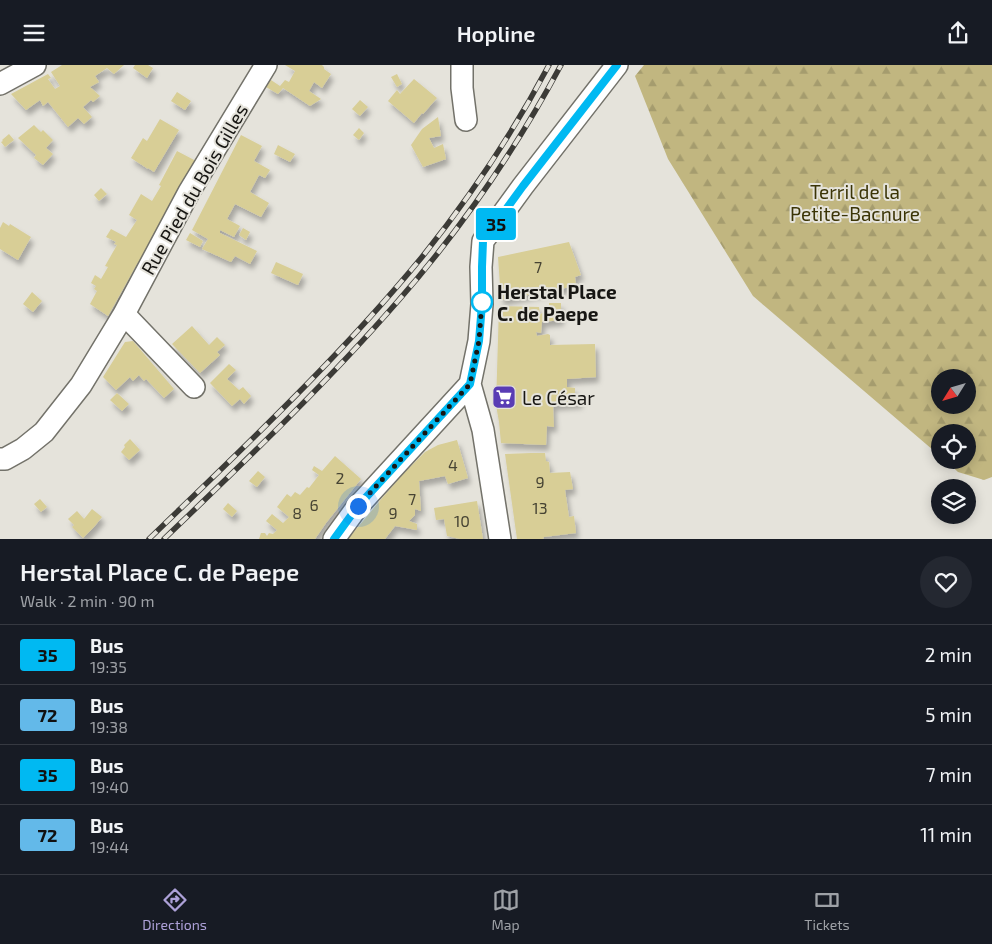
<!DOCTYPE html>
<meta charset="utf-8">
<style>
:root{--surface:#171b24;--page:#242831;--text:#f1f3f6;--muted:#9ea1a6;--line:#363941;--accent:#ada1d8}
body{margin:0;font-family:"Exo 2",sans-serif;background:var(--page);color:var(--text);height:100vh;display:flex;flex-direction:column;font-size:19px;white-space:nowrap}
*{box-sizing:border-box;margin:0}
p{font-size:16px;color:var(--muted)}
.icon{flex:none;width:28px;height:28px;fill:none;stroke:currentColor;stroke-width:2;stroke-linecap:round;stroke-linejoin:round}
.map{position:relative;height:474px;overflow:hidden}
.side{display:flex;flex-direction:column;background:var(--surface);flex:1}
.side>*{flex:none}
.badge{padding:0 10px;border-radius:4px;font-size:18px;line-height:32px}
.needle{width:32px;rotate:233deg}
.buttons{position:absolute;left:931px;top:304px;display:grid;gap:10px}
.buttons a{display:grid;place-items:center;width:45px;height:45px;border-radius:50%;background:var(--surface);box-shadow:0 2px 12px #0003;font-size:25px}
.you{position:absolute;width:25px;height:25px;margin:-12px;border:4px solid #fff;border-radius:50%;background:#1a73e8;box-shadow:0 0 0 8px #1a73e833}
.map>.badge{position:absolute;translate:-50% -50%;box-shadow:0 0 0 2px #fff}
.round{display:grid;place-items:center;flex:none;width:52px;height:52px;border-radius:26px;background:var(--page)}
.summary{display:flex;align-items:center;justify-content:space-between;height:85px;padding:0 20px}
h1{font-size:24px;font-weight:600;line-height:38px}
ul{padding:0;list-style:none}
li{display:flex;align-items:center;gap:15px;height:60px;padding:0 20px;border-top:1px solid var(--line)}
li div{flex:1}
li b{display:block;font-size:19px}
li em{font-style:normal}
li .badge{min-width:55px;font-weight:700;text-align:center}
header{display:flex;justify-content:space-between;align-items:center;height:65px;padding:0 20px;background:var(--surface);font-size:22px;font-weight:600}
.tab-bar{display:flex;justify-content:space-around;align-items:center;height:70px;border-top:1px solid var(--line);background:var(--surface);font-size:14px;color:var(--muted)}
.tab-bar a{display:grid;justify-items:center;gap:2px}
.tab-bar .active{color:var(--accent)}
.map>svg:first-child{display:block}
.forest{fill:url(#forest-firs);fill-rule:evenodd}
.building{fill:#d8ce96;filter:url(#shadow)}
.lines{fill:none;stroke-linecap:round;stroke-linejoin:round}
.minor-casing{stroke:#73726a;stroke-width:24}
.minor{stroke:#fff;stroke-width:21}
.rail-casing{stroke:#3c3b37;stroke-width:5.5}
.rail{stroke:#e5e3db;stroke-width:4;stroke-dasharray:11;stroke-linecap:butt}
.line-casing{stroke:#fff;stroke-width:11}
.line{stroke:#00b9f2;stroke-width:8}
.walk{stroke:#171613;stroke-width:5;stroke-dasharray:0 9}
.stop-dot{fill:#fff;stroke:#00b9f2;stroke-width:2.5}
.labels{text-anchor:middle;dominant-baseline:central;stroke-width:4;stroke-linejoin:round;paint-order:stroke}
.number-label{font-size:16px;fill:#474434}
.street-label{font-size:19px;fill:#171613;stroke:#e5e3db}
.park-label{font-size:19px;fill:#3b3406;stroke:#e5e3db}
.stop-label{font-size:19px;font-weight:bold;fill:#171613;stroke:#e5e3db;text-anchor:start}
.poi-label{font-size:19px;fill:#171613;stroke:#e5e3db;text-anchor:start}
</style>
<header><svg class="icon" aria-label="menu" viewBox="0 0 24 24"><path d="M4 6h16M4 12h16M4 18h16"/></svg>Hopline<svg class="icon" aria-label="share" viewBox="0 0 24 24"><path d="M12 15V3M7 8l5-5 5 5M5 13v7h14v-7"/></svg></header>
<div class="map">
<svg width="992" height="474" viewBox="0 0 992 474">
<defs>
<pattern id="forest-firs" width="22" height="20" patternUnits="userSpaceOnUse" patternTransform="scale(1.25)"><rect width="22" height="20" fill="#c1b680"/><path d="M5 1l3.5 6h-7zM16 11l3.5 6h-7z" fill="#a59c6e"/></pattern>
<filter id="shadow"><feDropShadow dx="3" dy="5.5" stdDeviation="2.5" flood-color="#0004"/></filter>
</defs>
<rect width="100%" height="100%" fill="#e5e3db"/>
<path class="forest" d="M 644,0 L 992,0 L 992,412 L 984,415 L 958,407 L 945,395 L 968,395 L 968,368 L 940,368 L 940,391 L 753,231 L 668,94 L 635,11 ZM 940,312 L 968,312 L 968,340 L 940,340 Z"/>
<path class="building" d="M 62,0 L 124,0 L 114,9 L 107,3 L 95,11 L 99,17 L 90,22 L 100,31 L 93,37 L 91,35 L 83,42 L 92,52 L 84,59 L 78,53 L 68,62 L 48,37 L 43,41 L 40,35 L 26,45 L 11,29 L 48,9 L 51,13 L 48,14 L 55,24 L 60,21 L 51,7 Z
M 135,0 L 148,0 L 153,3 L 147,13 L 133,3 Z
M 285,0 L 322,0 L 324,2 L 324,4 L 331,9 L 322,23 L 314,17 L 309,26 L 321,34 L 310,41 L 283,23 L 278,29 L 266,22 L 271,15 L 280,21 L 285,15 L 289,17 L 295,6 Z
M 397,9 L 402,19 L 397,22 L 391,12 Z
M 414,14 L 437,33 L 423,49 L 422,48 L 414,58 L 388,36 L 397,25 L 400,29 Z
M 177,27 L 191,36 L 185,45 L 171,36 Z
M 360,35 L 368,42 L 360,51 L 352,44 Z
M 438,52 L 441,71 L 429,73 L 434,83 L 443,79 L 446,94 L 423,102 L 411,80 L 422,64 Z
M 160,54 L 179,65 L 154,107 L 148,103 L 148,104 L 131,93 L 143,73 L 147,76 Z
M 34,60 L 41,67 L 43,65 L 53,75 L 46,83 L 53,89 L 43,100 L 34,93 L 36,90 L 18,73 Z
M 359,63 L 364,68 L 359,75 L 353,70 Z
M 9,69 L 14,75 L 5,82 L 1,77 L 3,76 L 2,75 Z
M 241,70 L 262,81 L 254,96 L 270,105 L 265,113 L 259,110 L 250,127 L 269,138 L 261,152 L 235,139 L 227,154 L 240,161 L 234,172 L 220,165 L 220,168 L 257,186 L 250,199 L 235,191 L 231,197 L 202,184 L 208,174 L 192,165 Z
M 278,80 L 295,89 L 290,97 L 274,89 Z
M 177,86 L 196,96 L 145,188 L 137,199 L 108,251 L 90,239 L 97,226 L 94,224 L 96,221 L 91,218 L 95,210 L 101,214 L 108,202 L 105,201 L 117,180 L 114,179 L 116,177 L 106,172 L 111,164 L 126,172 L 137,155 L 129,150 L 141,129 L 152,136 L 161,121 L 159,120 Z
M 101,123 L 107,129 L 99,136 L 94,130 Z
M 3,157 L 9,161 L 10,159 L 31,172 L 18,195 L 0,184 L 0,163 Z
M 243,163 L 250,167 L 246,175 L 239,170 Z
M 190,168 L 203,176 L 200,182 L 186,175 Z
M 569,177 L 581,210 L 575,212 L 576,221 L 501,235 L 498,192 Z
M 276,197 L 303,209 L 298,220 L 271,208 Z
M 32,227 L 42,236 L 33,247 L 23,239 Z
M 549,238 L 561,238 L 561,255 L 542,257 L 541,268 L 536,267 L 537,271 L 548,269 L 550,270 L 550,280 L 595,279 L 596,312 L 567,314 L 567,322 L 575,323 L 575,329 L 579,330 L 580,338 L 553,340 L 554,362 L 547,361 L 546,380 L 501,378 L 499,357 L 496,340 L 499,241 L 539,242 L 540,249 L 549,246 Z
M 192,261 L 209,280 L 217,272 L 225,280 L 217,287 L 220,290 L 200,308 L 172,279 Z
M 133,276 L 174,324 L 164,333 L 146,314 L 144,316 L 139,310 L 133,316 L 130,312 L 116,325 L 103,312 L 125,277 Z
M 229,299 L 236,305 L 227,314 L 239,325 L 243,322 L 251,331 L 244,339 L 240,334 L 232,341 L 210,318 Z
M 117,328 L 129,339 L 122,346 L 110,335 Z
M 130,374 L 140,385 L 129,395 L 121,387 L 125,382 L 124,380 Z
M 457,375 L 468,413 L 448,419 L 445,411 L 419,416 L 421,446 L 415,444 L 415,450 L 409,456 L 417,459 L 417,465 L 395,461 L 385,474 L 348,474 L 383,432 L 404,408 L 425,387 L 438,380 Z
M 531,388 L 545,388 L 546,396 L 549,397 L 550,408 L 570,407 L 573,424 L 565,425 L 569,452 L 574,451 L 576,468 L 544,472 L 543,474 L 517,474 L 505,389 Z
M 335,391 L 361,414 L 326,458 L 315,474 L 259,474 L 261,468 L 265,468 L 267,471 L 269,468 L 273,469 L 277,465 L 266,456 L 272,449 L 283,458 L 289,452 L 277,442 L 287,429 L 291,432 L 295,427 L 300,430 L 307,422 L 309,423 L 319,410 L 312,405 L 314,401 L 322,406 Z
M 258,406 L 265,412 L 257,422 L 249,416 Z
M 40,434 L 47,442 L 41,447 L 34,439 Z
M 477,436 L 483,474 L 460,474 L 447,471 L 444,454 L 436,455 L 434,443 Z
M 228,438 L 237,446 L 232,452 L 223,444 Z
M 92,444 L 102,452 L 94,462 L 83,473 L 72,462 L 74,460 L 68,454 L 77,446 L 84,454 Z"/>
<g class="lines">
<g class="minor-casing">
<path id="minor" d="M 462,0 L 462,23 L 466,55
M 0,19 L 35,0
M 124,249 L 194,322
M 470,319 L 483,365 L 500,474
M 0,394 L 5,394 L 23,384 L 44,367 L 81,320 L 124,249 L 189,127 L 266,0
M 334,474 L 358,441 L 470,319 L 479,276 L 482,239 L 481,202 L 483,176 L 523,121 L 617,0"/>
</g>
<use href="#minor" class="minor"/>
<g class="rail-casing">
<path id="rail" d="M 149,474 C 243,383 339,293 422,192 C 470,132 513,68 549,0
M 164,474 C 244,397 325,320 398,236 C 461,164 516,84 561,0"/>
</g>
<use href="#rail" class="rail"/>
</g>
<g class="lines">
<g class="line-casing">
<path id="line" d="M 334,474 L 358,441 L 470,319 L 479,276 L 482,239 L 482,202 L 483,176 L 523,121 L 617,0"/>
</g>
<use href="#line" class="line"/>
<path class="walk" d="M 358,441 L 470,319 L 479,276 L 482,237"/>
</g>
<defs>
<g id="supermarket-square" transform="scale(1.25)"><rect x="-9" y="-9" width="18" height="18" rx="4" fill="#593cb4" stroke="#e5e3db"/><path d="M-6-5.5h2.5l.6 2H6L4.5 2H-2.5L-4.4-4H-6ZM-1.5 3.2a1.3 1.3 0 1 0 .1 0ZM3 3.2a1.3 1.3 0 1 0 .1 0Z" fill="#fff"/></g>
</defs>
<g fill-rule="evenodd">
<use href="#supermarket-square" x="504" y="332"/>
</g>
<circle class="stop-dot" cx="482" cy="237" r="10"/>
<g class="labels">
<g class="number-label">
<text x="538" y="201">7</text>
<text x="453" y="399">4</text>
<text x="340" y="412">2</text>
<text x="540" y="416">9</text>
<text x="412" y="433">7</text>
<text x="314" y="439">6</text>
<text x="540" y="442">13</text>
<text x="297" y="447">8</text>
<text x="393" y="447">9</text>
<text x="462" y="455">10</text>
</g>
<g class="street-label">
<text transform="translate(194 124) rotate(-60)">Rue Pied du Bois Gilles</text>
</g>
<g class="park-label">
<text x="855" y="126">Terril de la<tspan x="855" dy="22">Petite-Bacnure</tspan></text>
</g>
<g class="stop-label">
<text x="497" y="226">Herstal Place<tspan x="497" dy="22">C. de Paepe</tspan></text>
</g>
<g class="poi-label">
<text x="522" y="332">Le César</text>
</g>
</g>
</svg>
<div class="buttons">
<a><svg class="needle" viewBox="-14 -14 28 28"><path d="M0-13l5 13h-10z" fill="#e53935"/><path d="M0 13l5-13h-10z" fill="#9ea1a6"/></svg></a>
<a><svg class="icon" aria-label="locate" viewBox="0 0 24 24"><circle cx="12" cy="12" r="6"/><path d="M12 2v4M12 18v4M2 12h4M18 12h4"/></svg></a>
<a><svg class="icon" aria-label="layers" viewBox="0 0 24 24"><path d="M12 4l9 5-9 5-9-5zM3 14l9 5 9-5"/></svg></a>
</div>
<div class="you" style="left:358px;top:441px"></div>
<b class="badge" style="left:496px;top:159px;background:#00b9f2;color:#111">35</b>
</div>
<section class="side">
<div class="summary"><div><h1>Herstal Place C. de Paepe</h1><p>Walk · 2 min · 90 m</p></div><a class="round"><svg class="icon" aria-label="heart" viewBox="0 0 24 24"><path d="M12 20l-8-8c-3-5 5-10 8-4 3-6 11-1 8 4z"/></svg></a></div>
<ul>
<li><span class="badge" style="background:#00b9f2;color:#111">35</span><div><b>Bus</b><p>19:35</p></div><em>2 min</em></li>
<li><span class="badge" style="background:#63b9e9;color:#111">72</span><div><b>Bus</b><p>19:38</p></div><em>5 min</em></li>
<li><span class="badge" style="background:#00b9f2;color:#111">35</span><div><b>Bus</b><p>19:40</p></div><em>7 min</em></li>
<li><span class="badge" style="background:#63b9e9;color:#111">72</span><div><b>Bus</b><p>19:44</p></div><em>11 min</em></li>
</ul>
</section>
<nav class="tab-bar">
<a class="active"><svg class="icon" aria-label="directions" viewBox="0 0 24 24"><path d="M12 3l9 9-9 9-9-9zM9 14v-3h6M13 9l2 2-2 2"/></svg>Directions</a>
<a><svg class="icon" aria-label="map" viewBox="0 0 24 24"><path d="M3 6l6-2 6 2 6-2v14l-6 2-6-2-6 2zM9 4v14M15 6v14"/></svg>Map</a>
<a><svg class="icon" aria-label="tickets" viewBox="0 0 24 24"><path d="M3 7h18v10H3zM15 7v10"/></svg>Tickets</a>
</nav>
